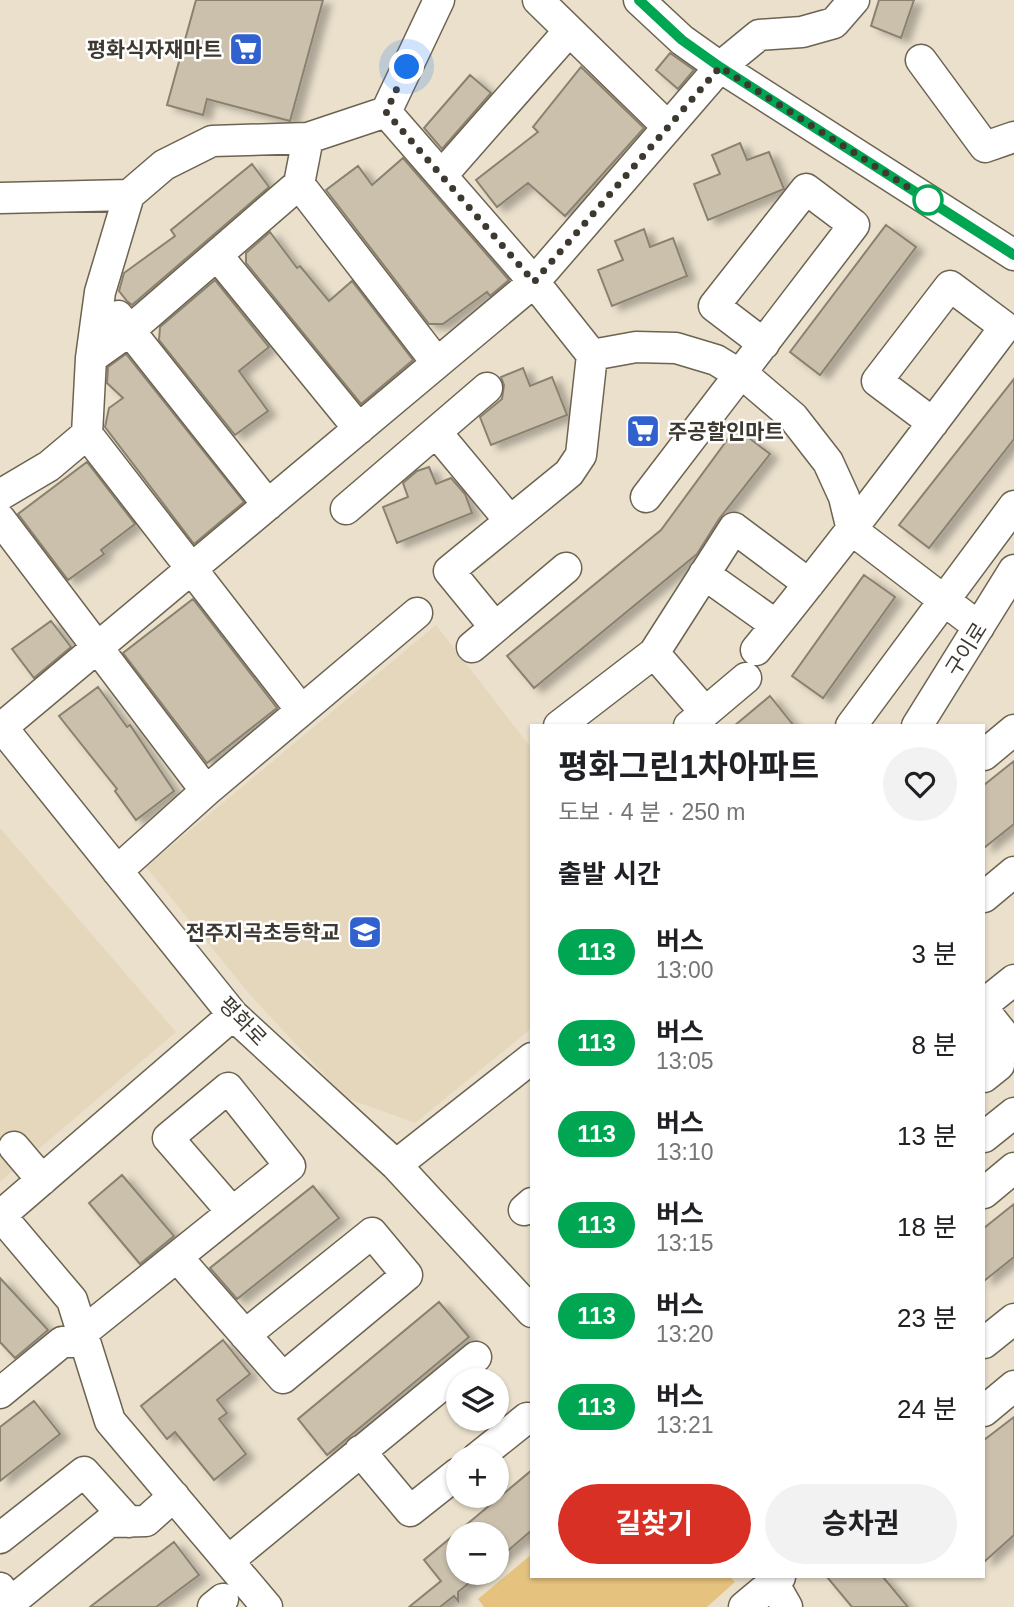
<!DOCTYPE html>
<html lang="ko">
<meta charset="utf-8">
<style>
:root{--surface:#fff;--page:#f2f2f2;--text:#202124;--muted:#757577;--accent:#d93025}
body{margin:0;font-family:Arial,"Noto Sans KR",sans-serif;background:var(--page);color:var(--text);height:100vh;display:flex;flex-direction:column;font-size:26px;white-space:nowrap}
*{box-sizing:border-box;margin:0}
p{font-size:23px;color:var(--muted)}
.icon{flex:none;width:38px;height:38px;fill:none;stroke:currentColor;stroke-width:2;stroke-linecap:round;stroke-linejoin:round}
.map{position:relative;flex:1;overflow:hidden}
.side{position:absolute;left:530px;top:724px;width:455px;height:854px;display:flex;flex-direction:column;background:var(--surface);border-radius:0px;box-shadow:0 2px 5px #0004}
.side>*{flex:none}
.badge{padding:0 14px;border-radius:23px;font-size:24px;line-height:46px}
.tools{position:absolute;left:446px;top:1368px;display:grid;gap:14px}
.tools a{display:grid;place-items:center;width:63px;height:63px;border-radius:50%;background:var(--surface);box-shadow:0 2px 5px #0004;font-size:35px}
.you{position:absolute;width:35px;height:35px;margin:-18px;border:5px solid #fff;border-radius:50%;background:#1a73e8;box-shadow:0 0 0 10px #1a73e833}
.map>.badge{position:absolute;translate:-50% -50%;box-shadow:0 0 0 4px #fff}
h2{padding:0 28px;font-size:26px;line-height:63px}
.round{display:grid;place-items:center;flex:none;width:74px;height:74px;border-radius:37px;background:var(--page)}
.head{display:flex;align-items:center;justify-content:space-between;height:119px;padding:0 28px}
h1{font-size:33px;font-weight:700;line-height:52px}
.primary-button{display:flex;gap:14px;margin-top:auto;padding:14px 28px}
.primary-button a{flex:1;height:80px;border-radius:42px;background:var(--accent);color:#fff;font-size:28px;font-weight:700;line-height:80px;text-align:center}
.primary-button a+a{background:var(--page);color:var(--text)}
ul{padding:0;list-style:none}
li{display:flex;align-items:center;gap:21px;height:91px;padding:0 28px}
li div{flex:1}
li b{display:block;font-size:26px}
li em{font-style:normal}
li .badge{min-width:77px;font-weight:700;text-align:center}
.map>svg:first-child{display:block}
.built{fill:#e5d7bc}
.green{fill:#e5c37f}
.building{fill:#cac0ac;stroke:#8a816f;stroke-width:2;filter:url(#shadow)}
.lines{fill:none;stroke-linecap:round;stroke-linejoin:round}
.minor-casing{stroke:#6c6351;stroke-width:33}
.minor{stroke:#fff;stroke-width:30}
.line-casing{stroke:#fff;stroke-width:16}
.line{stroke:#00a651;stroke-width:10}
.walk{stroke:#3d3931;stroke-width:7;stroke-dasharray:0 12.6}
.stop-dot{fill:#fff;stroke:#00a651;stroke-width:3.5}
.labels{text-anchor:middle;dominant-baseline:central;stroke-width:5;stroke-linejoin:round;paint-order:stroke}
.poi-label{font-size:21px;font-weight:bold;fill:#3d3931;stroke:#fff;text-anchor:end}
.street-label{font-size:21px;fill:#3d3931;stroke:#fff}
</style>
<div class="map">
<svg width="1014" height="1607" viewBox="0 0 1014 1607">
<defs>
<filter id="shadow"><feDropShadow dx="8" dy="4.5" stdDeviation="3.5" flood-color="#0004"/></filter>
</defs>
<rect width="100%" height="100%" fill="#eae0cc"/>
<path class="built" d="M 436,625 L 532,749 L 532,1028 L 415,1123 L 346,1098 L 251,996 L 146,867 Z
M 0,828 L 176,1032 L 0,1182 Z"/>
<path class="green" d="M 532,1554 L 532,1577 L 730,1577 L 735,1582 L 707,1607 L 484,1607 L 478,1599 Z"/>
<path class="building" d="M 196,0 L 323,0 L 290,121 L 207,99 L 203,115 L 167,105 Z
M 879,0 L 914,0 L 901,38 L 871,26 Z
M 670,53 L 694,70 L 678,89 L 656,70 Z
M 581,67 L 644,128 L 565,216 L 528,183 L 497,207 L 476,180 L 538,132 L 533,127 Z
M 470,75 L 491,93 L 442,149 L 424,128 Z
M 740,143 L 747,160 L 769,152 L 784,189 L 708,220 L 694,184 L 720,174 L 712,155 Z
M 403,158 L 509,280 L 490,296 L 487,292 L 443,324 L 429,324 L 326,190 L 358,166 L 372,185 Z
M 252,164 L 269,187 L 132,305 L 127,301 L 119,291 L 124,273 L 175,236 L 171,230 Z
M 886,225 L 916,247 L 820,375 L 790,352 Z
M 644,229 L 650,247 L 673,238 L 687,276 L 612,306 L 598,270 L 623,260 L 615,241 Z
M 270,232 L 297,268 L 300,266 L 329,301 L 352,281 L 413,360 L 361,404 L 246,263 L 246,253 Z
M 215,280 L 269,347 L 239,371 L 268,411 L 235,435 L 159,340 L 160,327 Z
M 126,354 L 244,502 L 194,544 L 105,427 L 109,408 L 123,398 L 107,383 L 108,367 Z
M 523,368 L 530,386 L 552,377 L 567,415 L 491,445 L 480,417 L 502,399 L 504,385 L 501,377 Z
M 1014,379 L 1014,439 L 929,548 L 899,525 Z
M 736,428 L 770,454 L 719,519 L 697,554 L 534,688 L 507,656 L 661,530 Z
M 87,462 L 135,524 L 101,550 L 104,554 L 68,580 L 18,514 Z
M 429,467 L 436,484 L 451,478 L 465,494 L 472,513 L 397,543 L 383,507 L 408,497 L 403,483 L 417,471 Z
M 864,575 L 895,597 L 823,698 L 792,676 Z
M 193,599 L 277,708 L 207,763 L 123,653 Z
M 51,621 L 71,647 L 34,678 L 12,649 Z
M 98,687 L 127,727 L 130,725 L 174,791 L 136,820 L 115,791 L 117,789 L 59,716 Z
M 770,696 L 794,726 L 734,726 Z
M 1014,761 L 1014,824 L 984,848 L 984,785 Z
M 122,1175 L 174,1236 L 140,1264 L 89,1203 Z
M 313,1186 L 339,1218 L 237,1299 L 210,1268 Z
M 1014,1204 L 1014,1257 L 984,1281 L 984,1228 Z
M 0,1278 L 48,1330 L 15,1358 L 0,1342 Z
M 439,1302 L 469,1337 L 327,1455 L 298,1419 Z
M 223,1340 L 250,1374 L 217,1400 L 227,1413 L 219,1419 L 246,1454 L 214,1480 L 175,1432 L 167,1439 L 141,1406 Z
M 34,1401 L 60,1434 L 0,1481 L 0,1427 Z
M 1014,1417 L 1014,1535 L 984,1562 L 984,1440 Z
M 532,1470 L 532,1530 L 497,1560 L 497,1535 L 458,1535 L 458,1573 L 481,1573 L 458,1592 L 458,1601 L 454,1596 L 440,1607 L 409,1607 L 441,1581 L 424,1560 Z
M 174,1542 L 199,1575 L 156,1607 L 90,1607 Z
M 827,1577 L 883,1577 L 908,1607 L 852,1607 Z"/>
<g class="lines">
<g class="minor-casing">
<path id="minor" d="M 538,0 L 668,127
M 639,0 L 682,40 L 720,67 L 1014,255
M 921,60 L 985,147 L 1014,137
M 386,112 L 534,282 L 592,355 L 636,347 L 676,348 L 716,360 L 752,382 L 793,417 L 828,462 L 844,497 L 852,530 L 979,627
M 443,174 L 568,32
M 299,184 L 437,363
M 0,198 L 129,195
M 217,255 L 359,429
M 118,316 L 268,505
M 91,358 L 129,331 L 299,184 L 308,138
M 436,432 L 510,521
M 87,434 L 301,710
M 0,495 L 49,466 L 87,434 L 91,358 L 100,292 L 129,195 L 164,165 L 212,141 L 308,138 L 386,112 L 439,0
M 646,497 L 854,225 L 806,189 L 714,306 L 764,344
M 346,509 L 487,388
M 0,519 L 206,791
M 704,574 L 776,625
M 494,626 L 449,571 L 569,473 L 581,455 L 592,355
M 472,647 L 566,568
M 756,650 C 842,544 923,436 1005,327 L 950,286 L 877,381 L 933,423
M 654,653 L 705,712
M 0,725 L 233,1015 L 396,1165 L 532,1312
M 559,726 L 654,653 L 734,528 L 809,584
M 689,726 L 746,678
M 851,726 L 1014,506
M 917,726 L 1014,570
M 0,729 L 534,282 L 720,67 L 759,35 L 802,32 L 834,23 L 854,0
M 984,755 L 1014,730
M 117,871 L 206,791 L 417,613
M 984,897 L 1014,872
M 989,1000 L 1014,980
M 984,1010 L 1014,1048
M 984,1047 L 999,1065 L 984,1077
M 984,1137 L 1014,1113
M 14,1147 L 42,1180
M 396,1165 L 532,1058
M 984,1193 L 1014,1168
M 524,1210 L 532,1203
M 0,1215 L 72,1300 L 110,1421 L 267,1607
M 0,1216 L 233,1015
M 177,1257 L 283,1378 L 407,1275 L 372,1233 L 245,1335
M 82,1333 C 152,1277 221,1221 290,1166 L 228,1088 L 168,1138 L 232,1212
M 984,1343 L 1014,1319
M 0,1393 L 62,1342 L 85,1341
M 984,1411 L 1014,1386
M 360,1451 L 410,1511 L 458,1473
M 477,1458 L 527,1418
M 0,1538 L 84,1472 L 129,1522
M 228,1561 L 476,1357
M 770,1577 L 787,1607
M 0,1588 L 11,1602 L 109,1522 L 146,1521 L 174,1496
M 213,1607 L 223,1599
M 744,1607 L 780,1577"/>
</g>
<use href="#minor" class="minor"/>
</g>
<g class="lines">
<g class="line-casing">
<path id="line" d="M 639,0 L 682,40 L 720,67 L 1014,255"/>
</g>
<use href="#line" class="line"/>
<path class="walk" d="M 407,67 L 386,112 L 534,282 L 720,67 L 928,200"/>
</g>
<defs>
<g id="supermarket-square" transform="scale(1.75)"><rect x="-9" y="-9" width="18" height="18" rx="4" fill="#3160cf" stroke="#fff"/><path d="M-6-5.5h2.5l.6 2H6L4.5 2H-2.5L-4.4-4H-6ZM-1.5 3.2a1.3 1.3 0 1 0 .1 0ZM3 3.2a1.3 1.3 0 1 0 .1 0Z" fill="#fff"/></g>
<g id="school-square" transform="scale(1.75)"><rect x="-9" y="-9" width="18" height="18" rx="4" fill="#3160cf" stroke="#fff"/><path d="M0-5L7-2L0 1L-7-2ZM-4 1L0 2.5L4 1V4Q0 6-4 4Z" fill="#fff"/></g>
</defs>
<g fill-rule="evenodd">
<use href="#supermarket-square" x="246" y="49"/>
<use href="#supermarket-square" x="643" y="431"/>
<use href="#school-square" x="365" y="932"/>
</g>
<circle class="stop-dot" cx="928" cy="200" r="14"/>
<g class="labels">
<g class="poi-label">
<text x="222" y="49">평화식자재마트</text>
<text x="668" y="431" text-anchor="start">주공할인마트</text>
<text x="340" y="932">전주지곡초등학교</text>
</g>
<g class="street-label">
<text transform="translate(966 649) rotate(-58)">구이로</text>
<text transform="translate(243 1021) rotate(46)">평화로</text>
</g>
</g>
</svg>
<div class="tools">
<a><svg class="icon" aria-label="layers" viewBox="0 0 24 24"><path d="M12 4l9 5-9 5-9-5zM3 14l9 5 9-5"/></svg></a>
<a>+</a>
<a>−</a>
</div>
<div class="you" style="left:407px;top:67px"></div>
<section class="side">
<div class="head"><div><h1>평화그린1차아파트</h1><p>도보 · 4 분 · 250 m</p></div><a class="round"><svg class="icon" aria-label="heart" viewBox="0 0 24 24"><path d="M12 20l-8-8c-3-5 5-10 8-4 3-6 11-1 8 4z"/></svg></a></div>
<h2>출발 시간</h2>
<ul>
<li><span class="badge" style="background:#00a651;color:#fff">113</span><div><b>버스</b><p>13:00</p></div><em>3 분</em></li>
<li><span class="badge" style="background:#00a651;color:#fff">113</span><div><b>버스</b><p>13:05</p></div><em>8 분</em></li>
<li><span class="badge" style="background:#00a651;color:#fff">113</span><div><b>버스</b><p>13:10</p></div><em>13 분</em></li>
<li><span class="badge" style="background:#00a651;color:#fff">113</span><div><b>버스</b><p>13:15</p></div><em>18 분</em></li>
<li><span class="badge" style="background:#00a651;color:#fff">113</span><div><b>버스</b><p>13:20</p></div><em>23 분</em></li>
<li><span class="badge" style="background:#00a651;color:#fff">113</span><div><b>버스</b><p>13:21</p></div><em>24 분</em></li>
</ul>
<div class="primary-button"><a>길찾기</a><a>승차권</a></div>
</section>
</div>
